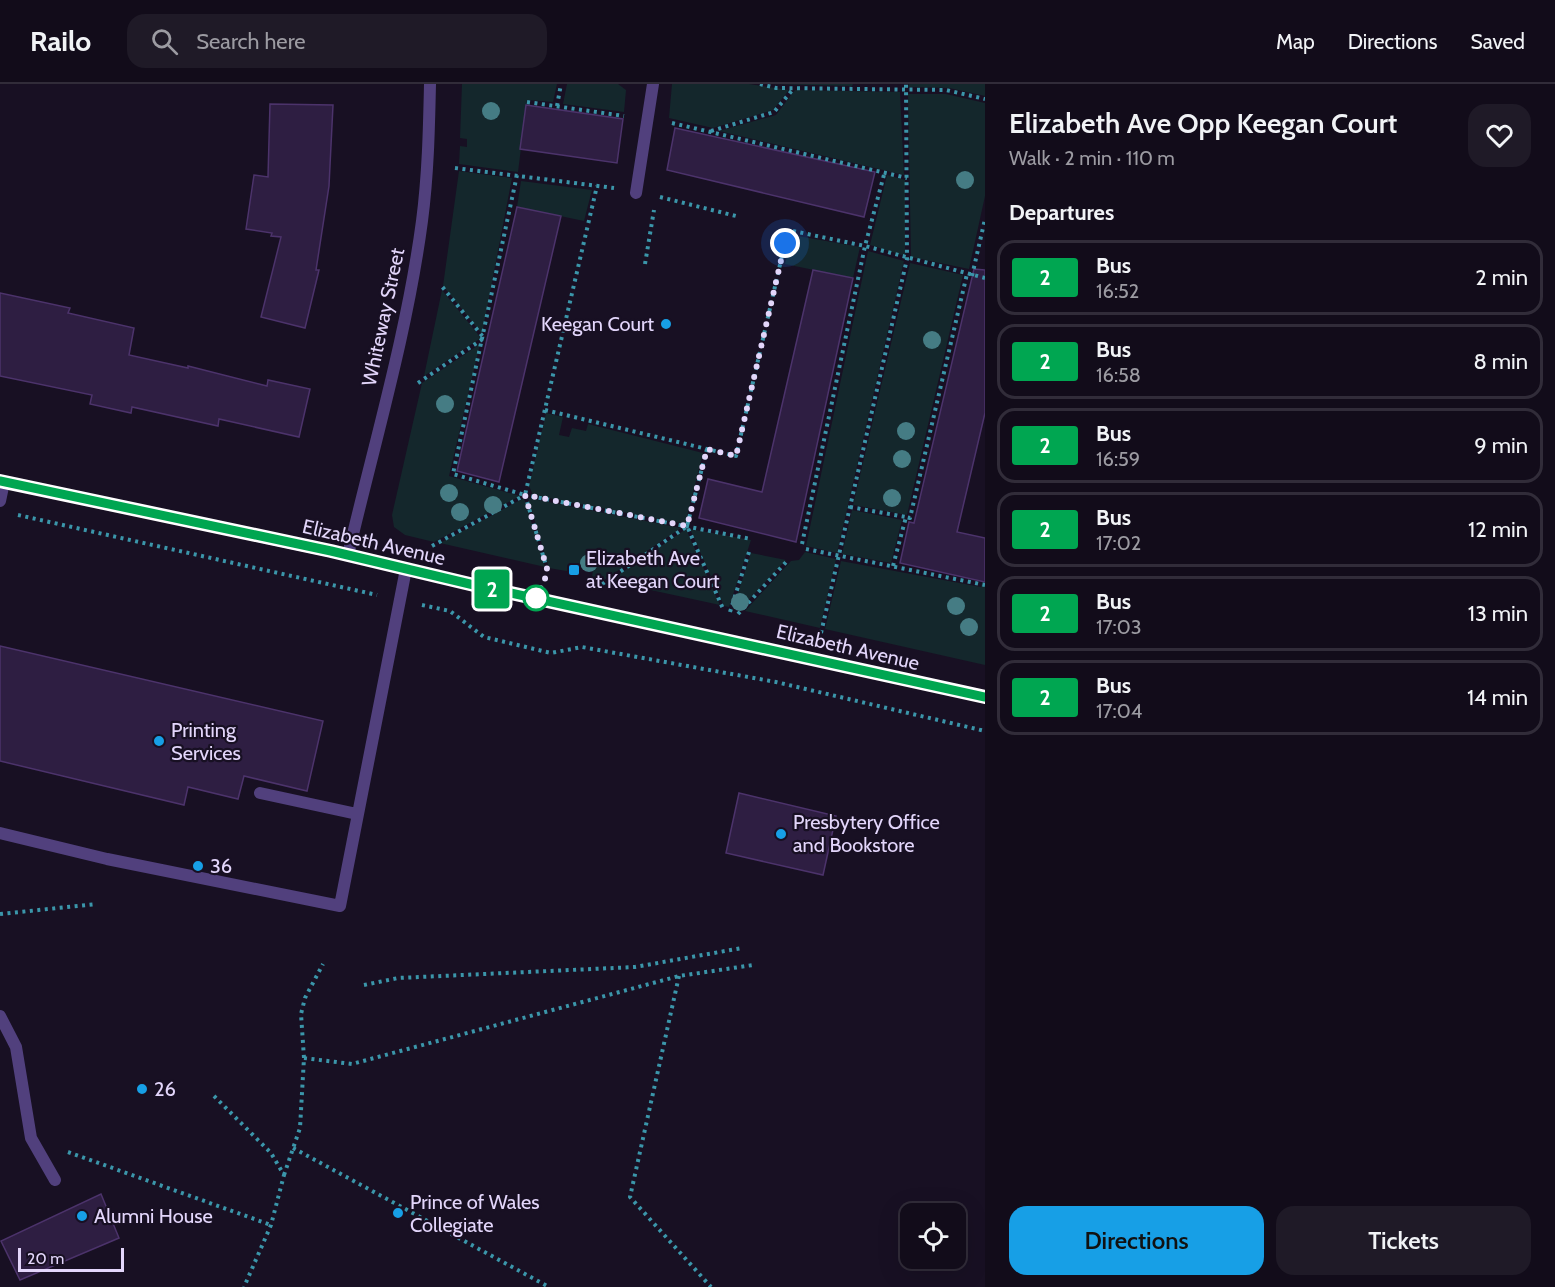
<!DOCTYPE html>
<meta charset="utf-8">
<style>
:root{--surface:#120c1a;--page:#1f1a27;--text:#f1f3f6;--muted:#9c9ba2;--line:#312c39;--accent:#179fe6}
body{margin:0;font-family:Cabin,sans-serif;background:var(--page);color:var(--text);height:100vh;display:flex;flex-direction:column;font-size:22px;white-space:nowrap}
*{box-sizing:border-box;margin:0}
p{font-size:20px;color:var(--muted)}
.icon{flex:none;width:33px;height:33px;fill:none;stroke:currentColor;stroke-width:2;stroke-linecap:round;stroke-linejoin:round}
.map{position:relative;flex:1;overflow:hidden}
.panel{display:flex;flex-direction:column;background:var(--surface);width:570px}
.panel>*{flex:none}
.badge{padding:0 12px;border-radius:4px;font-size:21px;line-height:39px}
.tools{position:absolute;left:900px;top:1119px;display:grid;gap:12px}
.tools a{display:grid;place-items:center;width:66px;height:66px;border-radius:12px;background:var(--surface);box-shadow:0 6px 24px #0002,0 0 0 2px var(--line);font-size:30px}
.scale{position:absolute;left:18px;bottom:15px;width:106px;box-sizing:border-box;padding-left:6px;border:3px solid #e3d6fb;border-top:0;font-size:16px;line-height:21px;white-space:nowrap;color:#e3d6fb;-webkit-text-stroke:4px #181023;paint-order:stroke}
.you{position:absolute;width:30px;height:30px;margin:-15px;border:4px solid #fff;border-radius:50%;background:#1a73e8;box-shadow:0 0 0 9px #1a73e833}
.map>.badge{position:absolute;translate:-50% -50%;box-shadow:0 0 0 3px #fff}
h2{padding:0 24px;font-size:22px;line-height:54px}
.round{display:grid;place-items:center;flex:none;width:63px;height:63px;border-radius:18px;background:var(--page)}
.overview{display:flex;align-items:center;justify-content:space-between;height:102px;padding:0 24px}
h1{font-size:28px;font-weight:600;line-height:45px}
.primary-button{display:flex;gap:12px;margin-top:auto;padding:12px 24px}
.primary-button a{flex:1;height:69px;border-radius:18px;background:var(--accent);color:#111;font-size:24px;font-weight:600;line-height:69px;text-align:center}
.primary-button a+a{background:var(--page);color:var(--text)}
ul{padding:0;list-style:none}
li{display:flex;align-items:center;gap:18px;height:75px;margin:0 12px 9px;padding:0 12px;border:3px solid var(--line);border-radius:18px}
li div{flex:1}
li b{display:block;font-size:22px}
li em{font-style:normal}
li .badge{min-width:66px;font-weight:700;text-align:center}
header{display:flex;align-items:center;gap:36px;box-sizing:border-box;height:84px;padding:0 30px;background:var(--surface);border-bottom:2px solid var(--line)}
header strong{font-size:28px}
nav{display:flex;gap:33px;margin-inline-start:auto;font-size:21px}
.search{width:420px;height:54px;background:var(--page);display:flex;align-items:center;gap:15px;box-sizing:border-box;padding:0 21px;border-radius:18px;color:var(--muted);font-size:22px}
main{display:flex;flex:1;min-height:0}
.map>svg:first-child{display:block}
.green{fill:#14272c}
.building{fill:#2e1e42;stroke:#4c336b;stroke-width:1.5}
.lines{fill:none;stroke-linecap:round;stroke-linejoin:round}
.path{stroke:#3b96aa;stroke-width:4;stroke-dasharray:3 4.5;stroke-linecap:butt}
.lane{stroke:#51407d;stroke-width:12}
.street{stroke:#51407d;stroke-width:12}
.secondary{stroke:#9877f1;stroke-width:12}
.tree{fill:#457c84}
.line-casing{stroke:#fff;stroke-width:14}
.line{stroke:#00a651;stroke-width:9}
.walk{stroke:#e3d6fb;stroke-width:6;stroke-dasharray:0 10.8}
.poi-dot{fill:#179fe6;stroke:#181023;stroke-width:2}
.stop-dot{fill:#fff;stroke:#00a651;stroke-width:3}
.labels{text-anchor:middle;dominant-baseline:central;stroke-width:4.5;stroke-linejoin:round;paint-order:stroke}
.street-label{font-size:20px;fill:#e3d6fb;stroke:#181023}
.poi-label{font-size:20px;fill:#e3d6fb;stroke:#181023;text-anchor:start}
</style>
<header>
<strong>Railo</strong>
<div class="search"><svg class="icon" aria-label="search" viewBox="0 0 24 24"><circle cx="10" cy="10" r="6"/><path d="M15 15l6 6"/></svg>Search here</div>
<nav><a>Map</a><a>Directions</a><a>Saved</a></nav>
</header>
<main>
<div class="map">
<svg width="985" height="1203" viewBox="0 0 985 1203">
<rect width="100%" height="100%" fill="#181023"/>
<path class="green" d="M 462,0 L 557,0 L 553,18 L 527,16 L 518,88 L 459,80 L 460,62 L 467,63 L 467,55 L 460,54 Z
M 567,0 L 618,0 L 626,6 L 624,28 L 563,20 Z
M 672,0 L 749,0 L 789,6 L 773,26 L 713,44 L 669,34 Z
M 769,0 L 853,0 L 852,2 Z
M 909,0 L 985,0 L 985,12 L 949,4 L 908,3 Z
M 795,6 L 900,8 L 904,91 L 719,47 L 776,31 Z
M 908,10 L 946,10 L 985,19 L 985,112 L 969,185 L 911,173 Z
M 459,87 L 512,94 L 482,250 L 443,202 Z
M 887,91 L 905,96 L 905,172 L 870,161 Z
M 521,97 L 592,106 L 584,137 L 517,123 Z
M 792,151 L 860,163 L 853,194 L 785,180 Z
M 868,167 L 904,177 L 837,469 L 806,462 Z
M 910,179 L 963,191 L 907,431 L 853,421 Z
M 442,206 L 481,254 L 424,292 Z
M 480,260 L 449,392 L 520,412 L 434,458 L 405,451 L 394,443 L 392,431 L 422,299 Z
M 546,329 L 563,333 L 559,351 L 569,353 L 572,344 L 586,347 L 588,340 L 703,369 L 685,440 L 533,411 L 529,402 Z
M 524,414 L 545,483 L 440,459 Z
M 528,414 L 681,444 L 604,496 L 592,493 L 593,486 L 572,482 L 572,488 L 549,484 Z
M 852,426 L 902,436 L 891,479 L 842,470 Z
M 686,445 L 720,521 L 609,497 Z
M 690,445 L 751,456 L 729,523 L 724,522 Z
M 805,468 L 836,475 L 820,544 L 745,527 L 791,477 L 799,476 Z
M 751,469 L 786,476 L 739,526 L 733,524 Z
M 841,477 L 981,503 L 985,489 L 985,581 L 825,545 Z"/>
<path class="building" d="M 270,20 L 333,21 L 329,102 L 316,186 L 319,186 L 305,244 L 261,233 L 281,153 L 271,152 L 272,149 L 246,145 L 254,91 L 268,93 Z
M 526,21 L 623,35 L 617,79 L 520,65 Z
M 675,44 L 875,88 L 864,133 L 667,86 Z
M 517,123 L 561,132 L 499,398 L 457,387 Z
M 974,185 L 985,186 L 985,329 L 957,448 L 985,454 L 985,498 L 900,479 L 909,438 L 914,439 Z
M 813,186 L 853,194 L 796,458 L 699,434 L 708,395 L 762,408 Z
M 0,209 L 70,224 L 68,229 L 134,244 L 129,271 L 188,284 L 188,282 L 267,302 L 268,296 L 310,305 L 299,353 L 219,335 L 218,342 L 132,323 L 131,329 L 90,320 L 92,311 L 0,292 Z
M 0,562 L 323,637 L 307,707 L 244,692 L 238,715 L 188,703 L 184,721 L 0,677 Z
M 739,709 L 836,732 L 823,791 L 726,769 Z
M 101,1110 L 119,1154 L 20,1196 L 1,1157 Z"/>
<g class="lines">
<path class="path" d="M 760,0 L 776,4 L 946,6 L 985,15
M 527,18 L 624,32
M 557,22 L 561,0
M 672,39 L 907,94
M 711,47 L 774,28 L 794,4
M 455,84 L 614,104
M 517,91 L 453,390 L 525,411 L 597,102
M 660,113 L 736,132
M 793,147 L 865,162 L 985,194
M 645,180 L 654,126
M 972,192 L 985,135
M 418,299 L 484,254 L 440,200
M 545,326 L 736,372 L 785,159
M 707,365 L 687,442 L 724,527
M 525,411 L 548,488
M 850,423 L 906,433
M 18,431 L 377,511
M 802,460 L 865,162 L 885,87
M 432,462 L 525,411 L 751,455
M 806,465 L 985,501
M 893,482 L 906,433 L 910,434 L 967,190
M 602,500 L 686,443
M 422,521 L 450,527 L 484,553 L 551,569 L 582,563 L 776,598 L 985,647
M 730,528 L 749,468
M 738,530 L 788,476
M 821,549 L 907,175 L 906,0
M 0,830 L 97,820
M 679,892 L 630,1113 L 711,1203
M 364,901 L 398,894 L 635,883 L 742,864
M 304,974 L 352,980 L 679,892 L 753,881
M 214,1012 L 271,1069 L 284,1091 L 271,1141 L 244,1203
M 293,1064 L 549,1203
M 68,1068 L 271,1141
M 284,1091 L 300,1044 L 304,974 L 301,930 L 305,914 L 323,880"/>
<path class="lane" d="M 0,417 L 4,398
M 260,709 L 357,730
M 0,749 L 107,775 L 340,822 L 406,485
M 0,932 L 16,963 L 31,1054 L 55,1096"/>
<path class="street" d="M 636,109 L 653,0
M 348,471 C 374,360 407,250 422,137 C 428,91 429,46 430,0"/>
<path class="secondary" d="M 0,397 L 348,471 L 474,501 L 985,613"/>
</g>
<g class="tree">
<circle cx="491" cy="27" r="9"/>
<circle cx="965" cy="96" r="9"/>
<circle cx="932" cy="256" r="9"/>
<circle cx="445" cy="320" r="9"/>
<circle cx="906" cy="347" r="9"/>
<circle cx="902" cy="375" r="9"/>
<circle cx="449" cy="409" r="9"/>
<circle cx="892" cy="414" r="9"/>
<circle cx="493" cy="421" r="9"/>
<circle cx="460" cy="428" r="9"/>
<circle cx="589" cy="479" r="9"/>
<circle cx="740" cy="518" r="9"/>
<circle cx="956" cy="522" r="9"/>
<circle cx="969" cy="543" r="9"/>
</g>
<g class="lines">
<g class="line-casing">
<path id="line" d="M 0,397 L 331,467 L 474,501 L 985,613"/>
</g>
<use href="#line" class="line"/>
<path class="walk" d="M 536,514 L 548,488 L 525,411 L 687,442 L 707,365 L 736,372 L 785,159"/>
</g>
<g class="poi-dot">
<circle cx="666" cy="240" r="6"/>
<rect x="568" y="480" width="12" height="12" rx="3"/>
<circle cx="159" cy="657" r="6"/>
<circle cx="781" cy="750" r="6"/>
<circle cx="198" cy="782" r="6"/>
<circle cx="142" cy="1005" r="6"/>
<circle cx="398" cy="1129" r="6"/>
<circle cx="82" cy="1132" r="6"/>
</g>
<circle class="stop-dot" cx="536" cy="514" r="12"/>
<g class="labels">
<g class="street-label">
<text transform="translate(383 233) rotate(-78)">Whiteway Street</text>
<text transform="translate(374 458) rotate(13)">Elizabeth Avenue</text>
<text transform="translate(848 563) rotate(13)">Elizabeth Avenue</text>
</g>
<g class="poi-label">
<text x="654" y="240" text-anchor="end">Keegan Court</text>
<text x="586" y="474">Elizabeth Ave<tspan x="586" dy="23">at Keegan Court</tspan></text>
<text x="171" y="646">Printing<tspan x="171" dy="23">Services</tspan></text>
<text x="793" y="738">Presbytery Office<tspan x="793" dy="23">and Bookstore</tspan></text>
<text x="210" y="782">36</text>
<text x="154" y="1005">26</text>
<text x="410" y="1118">Prince of Wales<tspan x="410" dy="23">Collegiate</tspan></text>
<text x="94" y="1132">Alumni House</text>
</g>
</g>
</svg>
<div class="tools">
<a><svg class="icon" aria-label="locate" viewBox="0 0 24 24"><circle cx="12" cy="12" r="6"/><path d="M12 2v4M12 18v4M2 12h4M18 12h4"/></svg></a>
</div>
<div class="scale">20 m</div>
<div class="you" style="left:785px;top:159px"></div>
<b class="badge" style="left:492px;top:505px;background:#00a651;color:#fff">2</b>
</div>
<section class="panel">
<div class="overview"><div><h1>Elizabeth Ave Opp Keegan Court</h1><p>Walk · 2 min · 110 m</p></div><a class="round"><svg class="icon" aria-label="heart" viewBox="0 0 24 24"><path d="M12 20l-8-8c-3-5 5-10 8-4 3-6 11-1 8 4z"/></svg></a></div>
<h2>Departures</h2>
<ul>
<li><span class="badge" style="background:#00a651;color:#fff">2</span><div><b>Bus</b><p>16:52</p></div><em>2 min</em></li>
<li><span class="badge" style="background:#00a651;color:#fff">2</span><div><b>Bus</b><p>16:58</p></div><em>8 min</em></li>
<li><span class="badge" style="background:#00a651;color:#fff">2</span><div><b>Bus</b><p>16:59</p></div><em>9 min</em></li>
<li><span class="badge" style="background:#00a651;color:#fff">2</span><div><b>Bus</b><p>17:02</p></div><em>12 min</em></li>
<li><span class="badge" style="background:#00a651;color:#fff">2</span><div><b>Bus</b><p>17:03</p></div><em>13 min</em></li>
<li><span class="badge" style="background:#00a651;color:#fff">2</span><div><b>Bus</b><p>17:04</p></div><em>14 min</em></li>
</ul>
<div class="primary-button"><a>Directions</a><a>Tickets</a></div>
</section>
</main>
